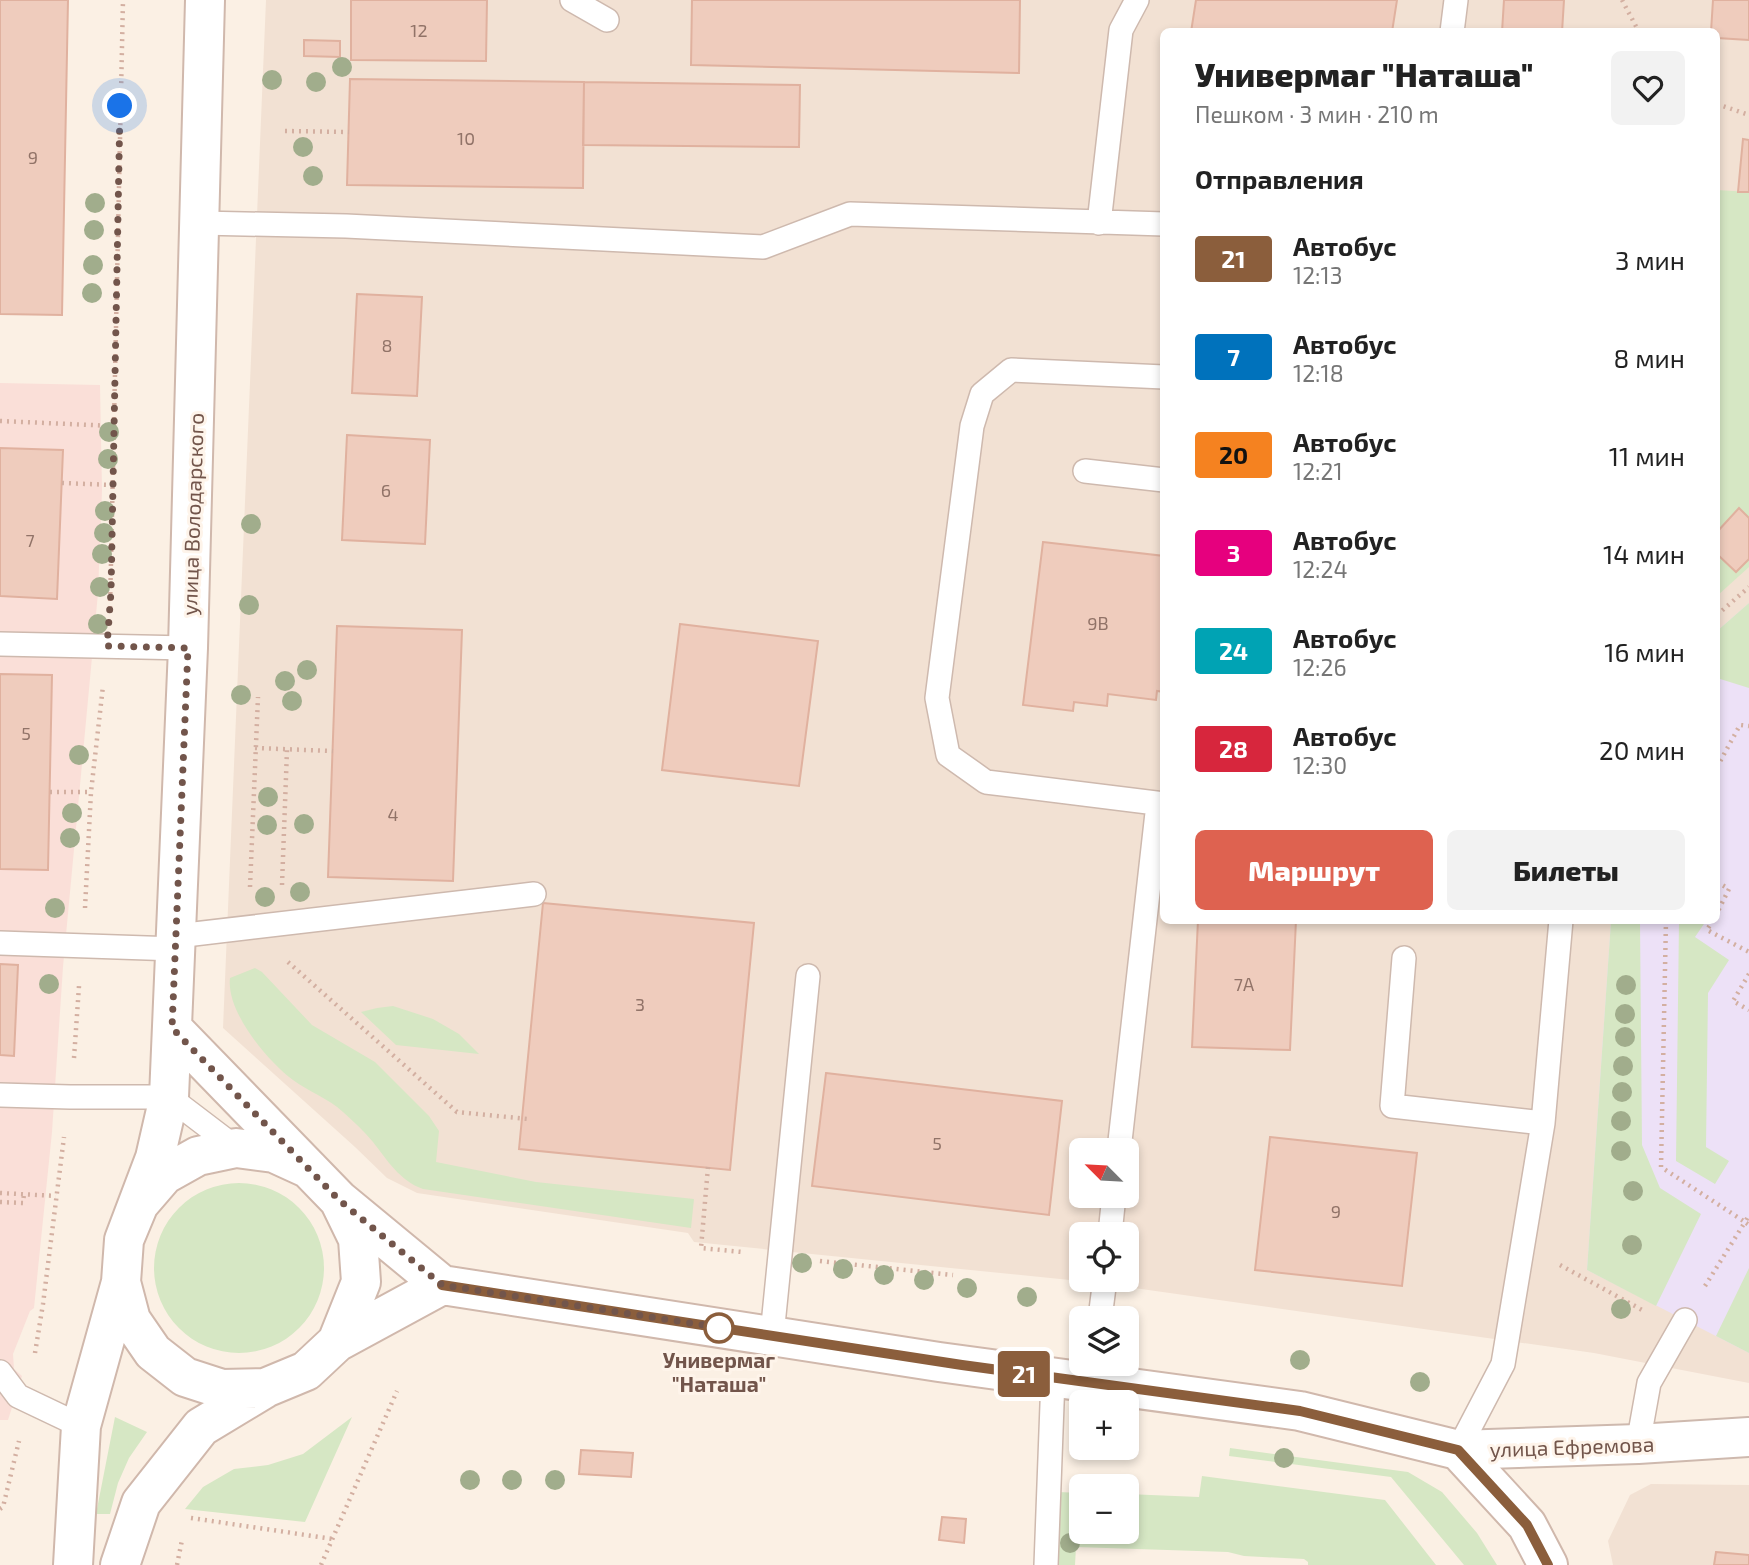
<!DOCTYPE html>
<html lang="ru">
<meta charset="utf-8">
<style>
:root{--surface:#fff;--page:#f2f2f2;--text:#222;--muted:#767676;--accent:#de6250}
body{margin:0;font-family:"Exo 2",sans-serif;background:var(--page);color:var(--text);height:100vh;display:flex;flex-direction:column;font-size:26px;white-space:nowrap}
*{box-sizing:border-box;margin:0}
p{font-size:23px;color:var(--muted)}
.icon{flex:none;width:38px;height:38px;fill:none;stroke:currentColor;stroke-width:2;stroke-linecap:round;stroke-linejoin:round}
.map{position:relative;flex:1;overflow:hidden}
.details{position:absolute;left:1160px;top:28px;width:560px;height:896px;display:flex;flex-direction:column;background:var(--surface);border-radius:10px;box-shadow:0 4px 10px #0003}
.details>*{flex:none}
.badge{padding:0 14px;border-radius:5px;font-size:24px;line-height:46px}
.needle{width:46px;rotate:294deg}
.buttons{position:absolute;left:1069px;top:1138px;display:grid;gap:14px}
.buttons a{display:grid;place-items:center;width:70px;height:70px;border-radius:10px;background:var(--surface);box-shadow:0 4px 10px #0003;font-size:35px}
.you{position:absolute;width:35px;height:35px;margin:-18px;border:5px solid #fff;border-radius:50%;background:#1a73e8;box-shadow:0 0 0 10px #1a73e833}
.map>.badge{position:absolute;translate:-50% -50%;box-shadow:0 0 0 4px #fff}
h2{padding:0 35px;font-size:26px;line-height:63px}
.round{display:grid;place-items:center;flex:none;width:74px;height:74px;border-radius:10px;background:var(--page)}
.head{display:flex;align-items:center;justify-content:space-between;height:119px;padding:0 35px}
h1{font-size:33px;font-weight:800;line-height:52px}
.primary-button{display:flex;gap:14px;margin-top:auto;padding:14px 35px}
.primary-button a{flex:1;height:80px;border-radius:10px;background:var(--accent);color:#fff;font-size:28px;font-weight:800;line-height:80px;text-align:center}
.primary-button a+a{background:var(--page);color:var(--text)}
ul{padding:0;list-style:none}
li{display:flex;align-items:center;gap:21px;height:98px;padding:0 35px}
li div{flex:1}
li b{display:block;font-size:26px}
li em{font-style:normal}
li .badge{min-width:77px;font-weight:700;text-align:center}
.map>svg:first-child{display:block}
.residential{fill:#f2e1d3;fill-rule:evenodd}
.commercial{fill:#fadfd8}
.education{fill:#ede1f7}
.green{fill:#d6e7c4}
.building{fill:#efccbd;stroke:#e0b19f;stroke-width:2}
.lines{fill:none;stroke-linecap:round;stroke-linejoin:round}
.service-casing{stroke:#ceb9ae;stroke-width:26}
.minor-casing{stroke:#ceb9ae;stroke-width:42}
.secondary-casing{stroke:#d0b8ac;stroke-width:42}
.path{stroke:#d3afa1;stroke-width:4.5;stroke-dasharray:2 5;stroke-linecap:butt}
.service{stroke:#fff;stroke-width:23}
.minor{stroke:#fff;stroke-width:38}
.secondary{stroke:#fff;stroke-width:38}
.tree{fill:#a1ad8c}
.line-casing{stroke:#fff;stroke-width:16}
.line{stroke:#8b5e3c;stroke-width:10}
.walk{stroke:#72554b;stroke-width:7;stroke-dasharray:0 12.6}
.stop-dot{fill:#fff;stroke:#8b5e3c;stroke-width:3.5}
.labels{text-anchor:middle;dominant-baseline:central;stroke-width:6;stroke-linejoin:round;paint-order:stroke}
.number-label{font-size:18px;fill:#917368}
.street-label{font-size:21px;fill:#72554b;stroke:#fef4ea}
.stop-label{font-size:21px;font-weight:bold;fill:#72554b;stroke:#fef4ea}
</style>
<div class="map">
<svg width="1749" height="1565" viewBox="0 0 1749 1565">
<rect width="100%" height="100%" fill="#fbf0e4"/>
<path class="residential" d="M 266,0 L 1749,0 L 1749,1383 L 1594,1353 L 1099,1283 L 694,1242 L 688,1233 L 417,1193 L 387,1178 L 355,1147 L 223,1028 ZM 1164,32 L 1717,32 L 1717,920 L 1164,920 ZM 1082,1150 L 1127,1150 L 1127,1195 L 1082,1195 ZM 1082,1234 L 1127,1234 L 1127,1279 L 1082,1279 Z
M 1651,1484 L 1749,1485 L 1749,1565 L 1613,1565 L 1608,1541 L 1630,1495 Z"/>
<path class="commercial" d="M 0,383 L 100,385 L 102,490 L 98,593 L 63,967 L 52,1132 L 34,1308 L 30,1311 L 13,1354 L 14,1369 L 22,1376 L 8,1420 L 0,1420 Z"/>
<path class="education" d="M 1749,603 L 1749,1353 L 1587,1270 L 1611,921 L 1717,920 L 1717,631 Z"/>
<path class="green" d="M 1717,190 L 1749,192 L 1749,567 L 1717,596 Z
M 1749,603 L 1749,688 L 1717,678 L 1717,631 Z
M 1611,921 L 1640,921 L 1642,1145 L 1660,1188 L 1701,1214 L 1656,1306 L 1587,1270 Z
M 1679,921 L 1706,921 L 1695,937 L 1729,960 L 1708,993 L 1706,1147 L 1729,1161 L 1715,1184 L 1676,1161 Z
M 255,968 L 262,972 L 312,1025 L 375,1062 L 429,1116 L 439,1131 L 436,1162 L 536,1182 L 694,1199 L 691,1228 L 423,1189 C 400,1181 387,1160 373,1142 C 364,1131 353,1121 343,1112 C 328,1098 309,1092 293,1080 C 267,1061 226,1011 230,978 Z
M 393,1006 L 433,1019 L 459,1034 L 479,1054 L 396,1045 L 361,1012 L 377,1008 Z
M154 1268a85 85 0 1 1 170 0a85 85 0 1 1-170 0Z
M 1749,1268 L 1749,1353 L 1716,1336 Z
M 115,1417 L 147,1432 L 129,1458 L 118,1483 L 110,1514 L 96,1514 Z
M 352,1417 L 305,1522 L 185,1509 L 203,1487 L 234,1469 L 268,1465 L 303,1454 Z
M 1230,1448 L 1408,1472 L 1442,1492 L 1477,1533 L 1497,1565 L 1464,1565 L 1391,1477 L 1229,1456 Z
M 1202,1476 L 1385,1500 L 1436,1565 L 1308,1565 L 1308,1562 L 1304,1559 L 1244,1556 L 1228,1552 L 1076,1547 L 1075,1565 L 1057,1565 L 1059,1492 L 1081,1493 L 1082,1531 L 1127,1531 L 1127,1494 L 1199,1497 Z"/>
<path class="building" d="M 0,0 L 68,0 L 62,315 L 0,314 Z
M 351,0 L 487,0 L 486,61 L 351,60 Z
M 692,0 L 1020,0 L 1019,73 L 691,65 Z
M 1196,0 L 1397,0 L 1392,32 L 1191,32 Z
M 1504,0 L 1564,0 L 1562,32 L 1502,32 Z
M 1713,0 L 1749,0 L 1749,40 L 1717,38 L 1717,32 L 1711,32 Z
M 304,40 L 340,41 L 340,57 L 304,56 Z
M 350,79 L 584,82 L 583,188 L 347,185 Z
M 584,82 L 800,85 L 799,147 L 583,145 Z
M 1743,139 L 1749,140 L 1749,192 L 1738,192 Z
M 357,294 L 422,297 L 417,396 L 352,393 Z
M 347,435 L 430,440 L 425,544 L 342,540 Z
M 0,448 L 63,450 L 57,599 L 0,596 Z
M 1739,508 L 1749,518 L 1749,559 L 1736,572 L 1717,554 L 1717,532 Z
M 1043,542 L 1164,556 L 1164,692 L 1157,691 L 1156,700 L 1108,694 L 1107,706 L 1074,702 L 1073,711 L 1023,705 Z
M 680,624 L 818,641 L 799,786 L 662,770 Z
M 337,626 L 462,630 L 453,881 L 328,877 Z
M 0,674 L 52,675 L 48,870 L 0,869 Z
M 543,903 L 754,923 L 730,1170 L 519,1149 Z
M 1198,920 L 1296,920 L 1290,1050 L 1192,1047 Z
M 0,964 L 18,965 L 14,1056 L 0,1055 Z
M 826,1073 L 1062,1101 L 1049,1215 L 812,1186 Z
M 1270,1137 L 1417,1153 L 1402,1286 L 1255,1270 Z
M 581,1450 L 633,1453 L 631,1477 L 579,1474 Z
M 942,1517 L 966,1519 L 964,1543 L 939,1540 Z
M 1716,1552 L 1749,1555 L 1749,1565 L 1714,1565 Z"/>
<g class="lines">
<g class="service-casing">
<path id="service" d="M 572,0 L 607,20
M 1452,32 L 1456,0
M 200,223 L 346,226 L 763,247 L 850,214 L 1164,224
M 1099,223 L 1121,30 L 1137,0
M 1164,377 L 1011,370 L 982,394 L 972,426 L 937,698 L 948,755 L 986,782 L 1164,804
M 1085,471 L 1164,480
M 0,644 L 188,648
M 177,936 L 534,894
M 0,943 L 176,949
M 1404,958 L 1392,1106 L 1543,1123
M 0,1095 L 70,1097 L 169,1097 L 236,1148
M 1119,1150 L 1158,804
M 1110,1234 L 1114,1195
M 1100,1318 L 1105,1279
M 772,1335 L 808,976
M 0,1372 L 18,1396 L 81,1426
M 1638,1444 L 1649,1383 L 1685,1320
M 1458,1450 L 1503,1364 L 1543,1123 L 1561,920
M 1046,1565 L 1053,1378"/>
</g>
<g class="minor-casing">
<path id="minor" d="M 1458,1450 L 1638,1444 L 1749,1437"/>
</g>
<g class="secondary-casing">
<path id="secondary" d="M 172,1028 L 339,1200 L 358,1239 L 361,1282 L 337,1342 L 306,1371 L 265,1388 L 222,1389 L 185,1377 L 153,1352 L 131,1320 L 121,1282 L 124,1240 L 139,1204 L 164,1175 L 198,1156 L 236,1148 L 274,1153 L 309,1169
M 339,1200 L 442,1285 L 939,1362 L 1300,1411 L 1458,1450 L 1527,1525 L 1548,1565
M 124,1240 L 155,1158 L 169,1097 L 188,648 L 205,0
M 337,1342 L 442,1285
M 73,1565 L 81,1426 L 121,1282
M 120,1565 L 141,1503 L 201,1427 L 264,1389"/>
</g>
<path class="path" d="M 1622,0 L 1639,32
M 1717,104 L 1749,115
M 285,131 L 349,132
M 0,421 L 114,426
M 62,483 L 113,485
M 110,608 L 123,0
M 1717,615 L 1749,587
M 255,748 L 333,751
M 1717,767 L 1740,725 L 1749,726
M 50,792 L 91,792
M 1717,882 L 1729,889 L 1717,913
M 282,885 L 287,750
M 250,887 L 258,697
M 85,908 L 91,792 L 103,686
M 1666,920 L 1661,1167 L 1745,1222 L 1749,1215
M 1713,920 L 1707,930 L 1749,952
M 288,962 L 457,1112 L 528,1119
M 1749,974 L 1733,1001 L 1749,1010
M 74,1058 L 79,986
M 708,1167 L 701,1248 L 742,1252
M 0,1193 L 56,1196
M 0,1202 L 23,1203 L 24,1194
M 820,1261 L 953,1275
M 1560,1265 L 1644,1311
M 1705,1286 L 1745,1222 L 1749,1225
M 35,1353 L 43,1304 L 64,1137
M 0,1509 L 3,1507 L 19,1441
M 191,1518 L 333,1539
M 177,1565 L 182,1540
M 321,1565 L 397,1391"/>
<use href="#service" class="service"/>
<use href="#minor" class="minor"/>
<use href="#secondary" class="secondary"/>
</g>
<g class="tree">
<circle cx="342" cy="67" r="10"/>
<circle cx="272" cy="80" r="10"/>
<circle cx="316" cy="82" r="10"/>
<circle cx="303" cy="147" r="10"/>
<circle cx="313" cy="176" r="10"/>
<circle cx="95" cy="203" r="10"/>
<circle cx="94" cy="230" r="10"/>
<circle cx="93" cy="265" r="10"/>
<circle cx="92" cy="293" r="10"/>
<circle cx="109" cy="432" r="10"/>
<circle cx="108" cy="459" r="10"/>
<circle cx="105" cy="511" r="10"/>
<circle cx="251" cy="524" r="10"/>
<circle cx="104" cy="533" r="10"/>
<circle cx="102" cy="554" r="10"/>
<circle cx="100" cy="587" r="10"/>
<circle cx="249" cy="605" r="10"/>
<circle cx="98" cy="624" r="10"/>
<circle cx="307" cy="670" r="10"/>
<circle cx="285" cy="681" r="10"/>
<circle cx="241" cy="695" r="10"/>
<circle cx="292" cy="701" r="10"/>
<circle cx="79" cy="755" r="10"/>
<circle cx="268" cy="797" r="10"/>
<circle cx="72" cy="813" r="10"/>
<circle cx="304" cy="824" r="10"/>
<circle cx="267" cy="825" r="10"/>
<circle cx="70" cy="838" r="10"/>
<circle cx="300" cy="892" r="10"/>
<circle cx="265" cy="897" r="10"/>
<circle cx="55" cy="908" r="10"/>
<circle cx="49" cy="984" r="10"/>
<circle cx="1626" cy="985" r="10"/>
<circle cx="1625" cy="1014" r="10"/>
<circle cx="1625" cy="1037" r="10"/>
<circle cx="1623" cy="1066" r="10"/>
<circle cx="1622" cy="1092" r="10"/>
<circle cx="1621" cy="1121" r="10"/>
<circle cx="1621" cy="1151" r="10"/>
<circle cx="1633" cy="1191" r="10"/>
<circle cx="1632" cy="1245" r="10"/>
<circle cx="802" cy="1263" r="10"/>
<circle cx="843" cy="1269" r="10"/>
<circle cx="884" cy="1275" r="10"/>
<circle cx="924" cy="1280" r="10"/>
<circle cx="967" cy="1288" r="10"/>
<circle cx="1027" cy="1297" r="10"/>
<circle cx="1621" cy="1309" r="10"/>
<circle cx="1300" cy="1360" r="10"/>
<circle cx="1420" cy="1382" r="10"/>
<circle cx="1284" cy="1458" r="10"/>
<circle cx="470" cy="1480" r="10"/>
<circle cx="512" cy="1480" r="10"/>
<circle cx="555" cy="1480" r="10"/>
<circle cx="1070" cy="1543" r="10"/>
</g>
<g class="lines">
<g class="line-casing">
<path id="line" d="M 442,1285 L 962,1365 L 1300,1411 L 1458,1450 L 1527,1525 L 1548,1565"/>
</g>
<use href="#line" class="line"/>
<path class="walk" d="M 120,106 L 111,592 L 107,646 L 188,648 L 172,1028 L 339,1200 L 442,1285 L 729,1329 L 719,1328"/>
</g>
<circle class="stop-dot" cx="719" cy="1328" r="14"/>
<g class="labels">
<g class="number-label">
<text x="419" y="30">12</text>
<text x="466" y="138">10</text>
<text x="33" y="157">9</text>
<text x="387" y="345">8</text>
<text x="386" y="490">6</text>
<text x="30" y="540">7</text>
<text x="1098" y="623">9В</text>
<text x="26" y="733">5</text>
<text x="393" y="814">4</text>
<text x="1244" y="984">7А</text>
<text x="640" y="1004">3</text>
<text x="937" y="1143">5</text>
<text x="1336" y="1211">9</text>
</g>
<g class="street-label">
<text transform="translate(192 514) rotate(-88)">улица Володарского</text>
<text transform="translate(1572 1446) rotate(-2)">улица Ефремова</text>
</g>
<g class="stop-label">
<text x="719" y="1359">Универмаг<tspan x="719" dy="24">"Наташа"</tspan></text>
</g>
</g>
</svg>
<div class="buttons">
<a><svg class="needle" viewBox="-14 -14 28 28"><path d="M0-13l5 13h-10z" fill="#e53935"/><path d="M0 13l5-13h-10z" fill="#767676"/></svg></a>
<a><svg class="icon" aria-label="locate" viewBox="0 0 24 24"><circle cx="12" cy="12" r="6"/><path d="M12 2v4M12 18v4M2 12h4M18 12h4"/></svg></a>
<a><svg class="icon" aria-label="layers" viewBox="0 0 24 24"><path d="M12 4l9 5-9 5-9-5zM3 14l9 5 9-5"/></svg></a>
<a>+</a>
<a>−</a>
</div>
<div class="you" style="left:120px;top:106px"></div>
<b class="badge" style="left:1024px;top:1374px;background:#8b5e3c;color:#fff">21</b>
<section class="details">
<div class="head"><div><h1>Универмаг &quot;Наташа&quot;</h1><p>Пешком · 3 мин · 210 m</p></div><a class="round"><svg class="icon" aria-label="heart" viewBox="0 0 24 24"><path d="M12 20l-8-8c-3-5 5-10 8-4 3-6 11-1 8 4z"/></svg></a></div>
<h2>Отправления</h2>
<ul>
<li><span class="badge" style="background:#8b5e3c;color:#fff">21</span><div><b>Автобус</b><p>12:13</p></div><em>3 мин</em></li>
<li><span class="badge" style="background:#0072bc;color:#fff">7</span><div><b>Автобус</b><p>12:18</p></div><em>8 мин</em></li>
<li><span class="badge" style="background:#f58220;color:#111">20</span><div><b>Автобус</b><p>12:21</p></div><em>11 мин</em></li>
<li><span class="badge" style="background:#e6007e;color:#fff">3</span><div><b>Автобус</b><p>12:24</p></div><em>14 мин</em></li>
<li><span class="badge" style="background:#00a3b4;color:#fff">24</span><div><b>Автобус</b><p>12:26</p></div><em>16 мин</em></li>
<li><span class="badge" style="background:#d7263d;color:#fff">28</span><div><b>Автобус</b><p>12:30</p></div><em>20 мин</em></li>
</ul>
<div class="primary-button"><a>Маршрут</a><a>Билеты</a></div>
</section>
</div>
